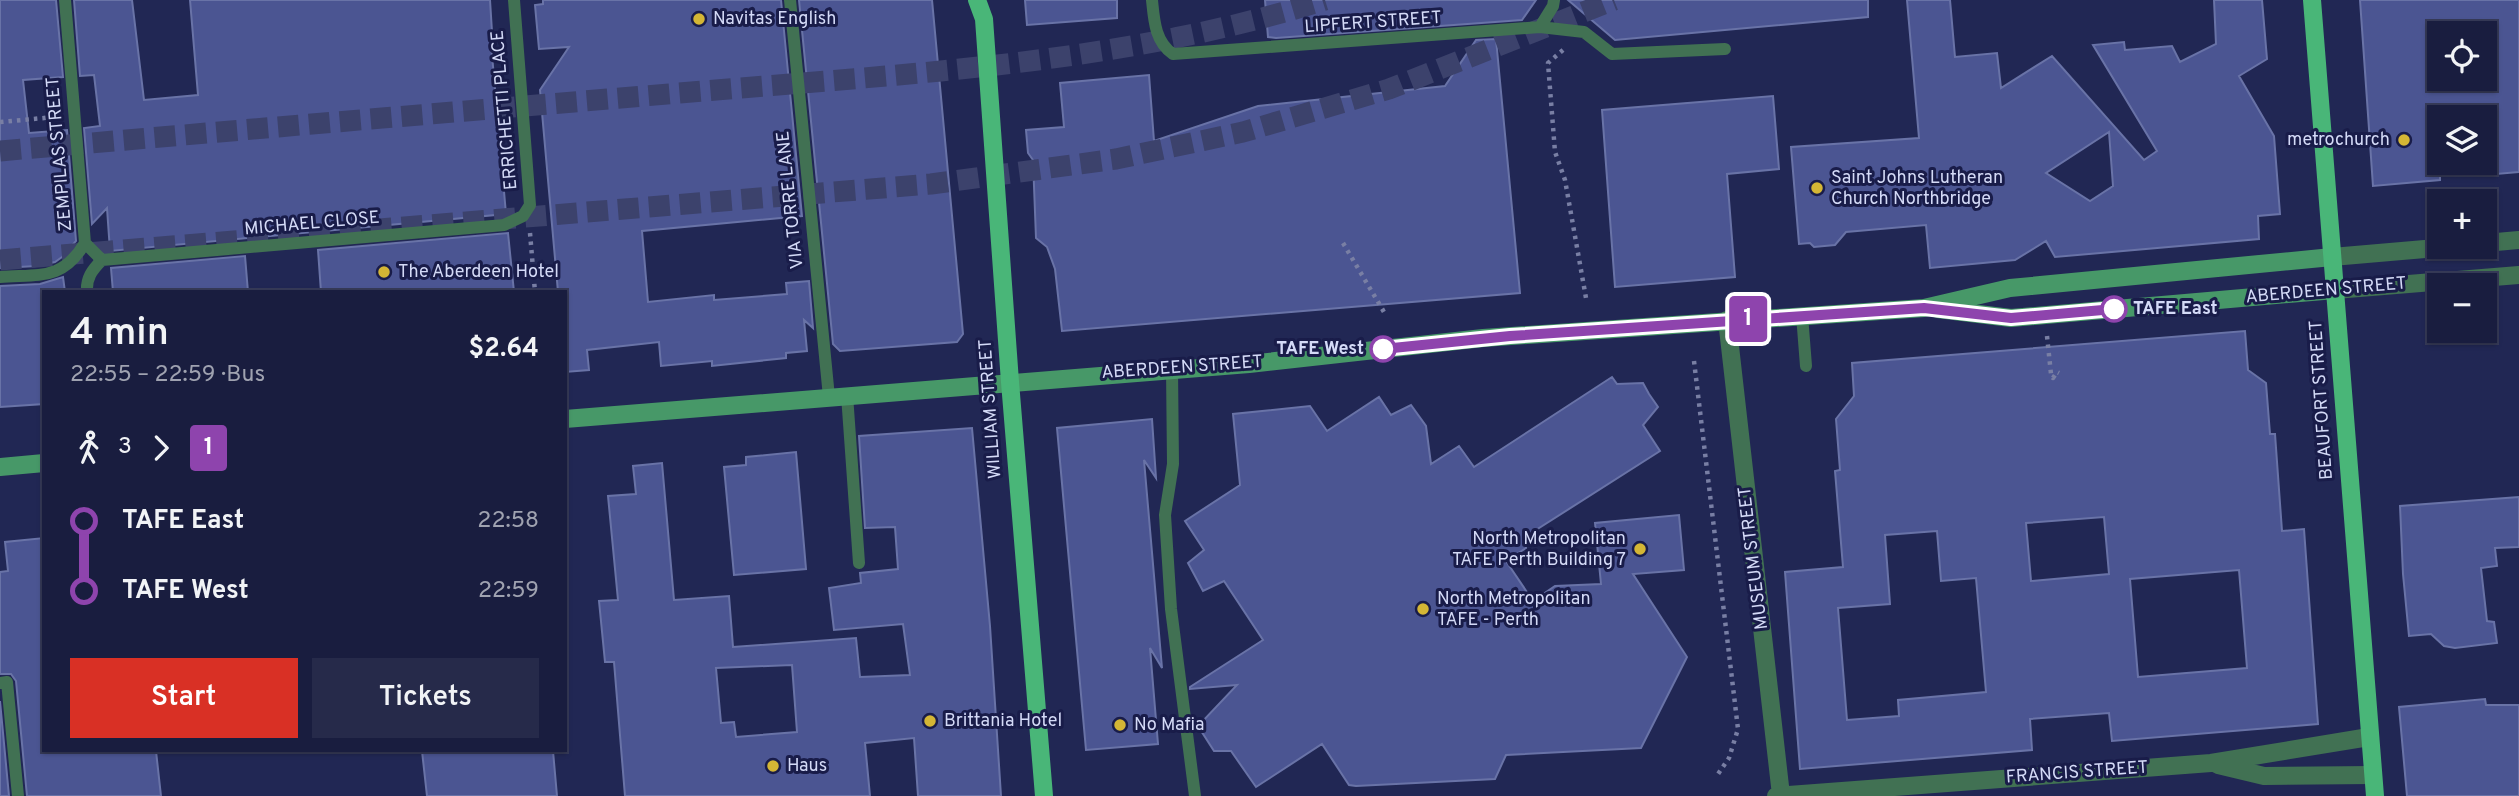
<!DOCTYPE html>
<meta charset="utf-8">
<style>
:root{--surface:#191d3f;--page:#262a4a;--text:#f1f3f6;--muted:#9fa2b0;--line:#373b59;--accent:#d93025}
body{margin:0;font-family:Overpass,sans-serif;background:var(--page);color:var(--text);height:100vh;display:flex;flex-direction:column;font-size:26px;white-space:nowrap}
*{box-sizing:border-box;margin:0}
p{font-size:23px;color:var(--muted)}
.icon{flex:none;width:38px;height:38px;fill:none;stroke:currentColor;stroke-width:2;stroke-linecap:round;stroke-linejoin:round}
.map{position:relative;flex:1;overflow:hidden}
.sheet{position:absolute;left:42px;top:290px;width:525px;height:462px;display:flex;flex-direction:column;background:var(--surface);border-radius:0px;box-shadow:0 2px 5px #0004,0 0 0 2px var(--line)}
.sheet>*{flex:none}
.badge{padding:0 14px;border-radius:5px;font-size:24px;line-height:46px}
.controls{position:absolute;left:2427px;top:21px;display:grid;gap:14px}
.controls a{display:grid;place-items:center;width:70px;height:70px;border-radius:0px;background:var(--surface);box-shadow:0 2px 5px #0004,0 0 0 2px var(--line);font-size:35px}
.map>.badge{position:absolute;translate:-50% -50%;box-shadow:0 0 0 4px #fff}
.legs{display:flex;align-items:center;gap:10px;height:77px;padding:0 28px;font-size:23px}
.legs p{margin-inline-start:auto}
.headline{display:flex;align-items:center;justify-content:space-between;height:119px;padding:0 28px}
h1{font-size:38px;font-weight:600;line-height:52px}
.primary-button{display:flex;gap:14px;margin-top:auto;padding:14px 28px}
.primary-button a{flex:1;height:80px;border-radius:0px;background:var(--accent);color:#fff;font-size:28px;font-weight:600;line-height:80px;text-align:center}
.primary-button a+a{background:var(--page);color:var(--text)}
ul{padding:0 28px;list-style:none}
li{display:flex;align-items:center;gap:24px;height:70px;font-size:26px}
li i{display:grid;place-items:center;width:10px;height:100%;margin:0 9px;background:currentColor}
li i::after{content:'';width:18px;height:18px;margin:-9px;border:5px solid;border-radius:50%;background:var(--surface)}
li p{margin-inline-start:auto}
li:first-child i{background:linear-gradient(#0000 50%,currentColor 0)}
li:last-child i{background:linear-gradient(currentColor 50%,#0000 0)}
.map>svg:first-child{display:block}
.building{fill:#4b5592;stroke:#6973a7;stroke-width:2;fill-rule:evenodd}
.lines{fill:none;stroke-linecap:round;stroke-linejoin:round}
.highway-tunnel{stroke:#3c426c;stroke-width:21;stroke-dasharray:21 10;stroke-linecap:butt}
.path{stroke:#797fa4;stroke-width:4.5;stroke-dasharray:3.5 5;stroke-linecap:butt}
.lane{stroke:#417153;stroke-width:12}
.street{stroke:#417153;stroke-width:18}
.secondary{stroke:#479868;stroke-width:18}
.primary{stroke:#49b678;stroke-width:18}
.line-1-casing{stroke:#fff;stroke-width:16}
.line-1{stroke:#8e44ad;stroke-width:10}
.poi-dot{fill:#d4b635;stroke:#191c49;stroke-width:2.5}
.stop-1-dot{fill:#fff;stroke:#8e44ad;stroke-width:3.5}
.labels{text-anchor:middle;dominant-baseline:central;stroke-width:6;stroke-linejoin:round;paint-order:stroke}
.poi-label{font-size:18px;fill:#d4daf7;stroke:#191c49;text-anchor:start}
.street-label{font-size:18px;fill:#d4daf7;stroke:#191c49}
.stop-label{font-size:18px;font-weight:bold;fill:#d4daf7;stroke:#191c49;text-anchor:start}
</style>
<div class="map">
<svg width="2519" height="796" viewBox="0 0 2519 796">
<rect width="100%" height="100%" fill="#212754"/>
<path class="building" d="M 0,0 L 56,0 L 63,77 L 23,80 L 29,133 L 67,130 L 76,241 L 62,257 L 55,262 L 37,266 L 0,268 Z
M 74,0 L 132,0 L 144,100 L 198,95 L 190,0 L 490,0 L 492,32 L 490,32 L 506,214 L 110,251 L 107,208 L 92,224 L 84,128 L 100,126 L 94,75 L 80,76 Z
M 543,0 L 781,0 L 802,216 L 642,231 L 648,302 L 714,295 L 714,300 L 787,294 L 786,283 L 809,281 L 813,328 L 804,320 L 807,351 L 786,353 L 786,358 L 712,366 L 712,361 L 661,366 L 659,342 L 587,350 L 589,370 L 565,372 L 565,292 L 558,292 L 540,90 L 569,47 L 539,49 L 535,5 L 543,4 Z
M 799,0 L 932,0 L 963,334 L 957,342 L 840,351 L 833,344 Z
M 1025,0 L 1117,0 L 1117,18 L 1027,25 Z
M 1265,0 L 1536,0 L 1522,20 L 1276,38 L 1268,37 Z
M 1568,0 L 1868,0 L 1868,17 L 1615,40 Z
M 1907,0 L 1950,0 L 1955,57 L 1997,53 L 2001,88 L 2052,56 L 2144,160 L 2157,151 L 2093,45 L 2124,42 L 2125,50 L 2172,46 L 2180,62 L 2216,44 L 2214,0 L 2262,0 L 2267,59 L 2239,76 L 2274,136 L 2280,214 L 2258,216 L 2259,239 L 2055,257 L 2046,241 L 2015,260 L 1930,268 L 1926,225 L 1846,232 L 1835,245 L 1814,247 L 1810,243 L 1799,244 L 1791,147 L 1919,138 ZM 2109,132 L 2113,186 L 2090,201 L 2046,173 Z
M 2360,0 L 2519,0 L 2519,172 L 2485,175 L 2485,117 L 2440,117 L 2440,180 L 2373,186 ZM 2440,33 L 2485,33 L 2485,79 L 2440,79 Z
M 1496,39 L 1520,293 L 1062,331 L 1055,269 L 1047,247 L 1036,238 L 1033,160 L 1028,153 L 1026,130 L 1064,127 L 1060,83 L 1149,75 L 1154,141 L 1258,106 L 1445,86 L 1476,40 Z
M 1773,96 L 1779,169 L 1727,174 L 1735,277 L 1615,287 L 1602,110 Z
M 508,233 L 514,292 L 321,292 L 318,250 Z
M 245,256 L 248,292 L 113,292 L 111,268 Z
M 63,277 L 65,292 L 44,292 L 44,404 L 0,407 L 0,286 L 40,284 Z
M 2245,331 L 2248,370 L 2266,383 L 2270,434 L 2275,434 L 2282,531 L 2304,529 L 2318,724 L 2112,741 L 2109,713 L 2030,719 L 2032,750 L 1800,769 L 1785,572 L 1843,567 L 1835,471 L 1840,470 L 1836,419 L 1854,396 L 1852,363 ZM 2104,517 L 2109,574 L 2031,581 L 2026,523 ZM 1937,531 L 1941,581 L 1976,578 L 1986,692 L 1898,700 L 1899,716 L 1847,720 L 1838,608 L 1890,604 L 1885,535 ZM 2239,570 L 2247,668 L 2138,677 L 2130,579 Z
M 1612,377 L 1617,384 L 1643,383 L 1649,394 L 1658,407 L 1643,425 L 1660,451 L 1525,537 L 1526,548 L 1506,561 L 1533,601 L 1555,586 L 1601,584 L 1595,523 L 1679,515 L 1684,570 L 1633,574 L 1687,657 L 1641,748 L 1506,755 L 1495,779 L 1356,786 L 1349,785 L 1322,744 L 1256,787 L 1231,751 L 1214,751 L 1198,726 L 1237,685 L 1190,689 L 1190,687 L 1263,640 L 1224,581 L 1203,591 L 1188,563 L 1204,550 L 1185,521 L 1240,485 L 1233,414 L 1310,406 L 1327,431 L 1379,397 L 1391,415 L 1411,405 L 1426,426 L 1431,464 L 1459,446 L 1474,467 Z
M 1152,419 L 1156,478 L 1144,460 L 1162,668 L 1150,648 L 1158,744 L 1086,750 L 1057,428 Z
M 972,428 L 990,626 L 1001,796 L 918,796 L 914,738 L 865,743 L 870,796 L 625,796 L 614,662 L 605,662 L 599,601 L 618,600 L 608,496 L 636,494 L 633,466 L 662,463 L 674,600 L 729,596 L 733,647 L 856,638 L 860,677 L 910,675 L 903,624 L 834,630 L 829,588 L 861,583 L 860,573 L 898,569 L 895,527 L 865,528 L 859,436 ZM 792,665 L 797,732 L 736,737 L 734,722 L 721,723 L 716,668 Z
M 796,452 L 806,569 L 734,575 L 724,467 L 746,465 L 746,457 Z
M 2519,497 L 2519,547 L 2495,548 L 2497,566 L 2481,568 L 2487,621 L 2494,622 L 2497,643 L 2455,648 L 2444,646 L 2431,634 L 2409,636 L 2403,574 L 2400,506 Z
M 44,538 L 44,751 L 156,751 L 161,796 L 27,796 L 16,681 L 11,674 L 0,674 L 0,572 L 8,571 L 5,542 Z
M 2485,699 L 2486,705 L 2519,705 L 2519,796 L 2407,796 L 2399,707 Z
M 0,701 L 9,796 L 0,796 Z
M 422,751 L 553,751 L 557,796 L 427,796 Z"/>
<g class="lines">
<path class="highway-tunnel" d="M 0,151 C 239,130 477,110 716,90 C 920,73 1128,62 1325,0
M 0,260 L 931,184 L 1116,159 L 1243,132 L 1389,89 L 1614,0"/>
<path class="path" d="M 1563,50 L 1548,63 L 1555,152 L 1565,180 L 1586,298
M 0,122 L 55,117
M 530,233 L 535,292
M 1343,243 L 1384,312
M 2047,336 L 2051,374 L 2053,378 L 2057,372 L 2059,373
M 1694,361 L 1738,729 L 1729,758 L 1718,774"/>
<path class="lane" d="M 65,0 L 85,243 L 102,260 C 92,270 86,278 87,292
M 790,0 L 829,397
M 1152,0 C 1154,20 1155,42 1173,54 L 1540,27 L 1584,32 L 1612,54 L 1725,49
M 1540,27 L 1553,6 L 1554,0
M 102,260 L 504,225 L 523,216 L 530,205 L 514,0
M 0,277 C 40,274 62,281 85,243
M 1802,315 L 1806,366
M 1172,369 L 1173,464 L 1165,515 L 1171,609 L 1195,796
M 847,395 L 859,563
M 0,683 L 7,682 L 18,796"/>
<path class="street" d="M 2485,243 L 2519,240
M 2332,257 L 2448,247
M 2335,290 L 2519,275
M 1727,320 L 1781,795
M 2218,765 L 2264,776 L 2373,775
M 1776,796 L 2211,763 L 2369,737"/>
<path class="secondary" d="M 1938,309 L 2011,318 L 2335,290
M 565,419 L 1249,364 L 1483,338 L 1924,308 L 2010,288 L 2332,257
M 0,467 L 44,463"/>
<path class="primary" d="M 977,0 L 984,19 L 1010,382 L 1044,796
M 2312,0 L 2375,796"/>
</g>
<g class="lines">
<g class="line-1-casing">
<path id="line-1" d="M 1383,349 L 1510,336 L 1924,308 L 2011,318 L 2114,309"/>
</g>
<use href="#line-1" class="line-1"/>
</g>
<g class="poi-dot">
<circle cx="699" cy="19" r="7"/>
<circle cx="2404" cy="140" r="7"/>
<circle cx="1817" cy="188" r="7"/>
<circle cx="384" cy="272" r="7"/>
<circle cx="1640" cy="549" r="7"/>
<circle cx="1423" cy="609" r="7"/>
<circle cx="930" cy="721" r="7"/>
<circle cx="1120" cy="725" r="7"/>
<circle cx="773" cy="766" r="7"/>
</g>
<g class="stop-1-dot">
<circle cx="2114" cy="309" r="12"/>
<circle cx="1383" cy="349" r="12"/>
</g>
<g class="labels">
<g class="poi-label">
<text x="713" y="19">Navitas English</text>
<text x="2390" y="140" text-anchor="end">metrochurch</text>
<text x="1831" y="178">Saint Johns Lutheran<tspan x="1831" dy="21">Church Northbridge</tspan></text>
<text x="398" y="272">The Aberdeen Hotel</text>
<text x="1626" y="539" text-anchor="end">North Metropolitan<tspan x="1626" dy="21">TAFE Perth Building 7</tspan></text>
<text x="1437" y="599">North Metropolitan<tspan x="1437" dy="21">TAFE - Perth</tspan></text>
<text x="944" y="721">Brittania Hotel</text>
<text x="1134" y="725">No Mafia</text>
<text x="787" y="766">Haus</text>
</g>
<g class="street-label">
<text transform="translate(1373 23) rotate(-4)">LIPFERT STREET</text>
<text transform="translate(505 110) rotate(-95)">ERRICHETTI PLACE</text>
<text transform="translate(60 154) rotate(-95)">ZEMPILAS STREET</text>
<text transform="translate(791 200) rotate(-96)">VIA TORRE LANE</text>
<text transform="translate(312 224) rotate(-5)">MICHAEL CLOSE</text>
<text transform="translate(2326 291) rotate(-5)">ABERDEEN STREET</text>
<text transform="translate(1182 368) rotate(-4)">ABERDEEN STREET</text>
<text transform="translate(2322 400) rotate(-94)">BEAUFORT STREET</text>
<text transform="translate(991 409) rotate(-94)">WILLIAM STREET</text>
<text transform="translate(1754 558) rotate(-97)">MUSEUM STREET</text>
<text transform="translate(2077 773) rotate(-4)">FRANCIS STREET</text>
</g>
<g class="stop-label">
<text x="2133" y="309">TAFE East</text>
<text x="1364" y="349" text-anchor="end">TAFE West</text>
</g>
</g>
</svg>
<div class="controls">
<a><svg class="icon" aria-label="locate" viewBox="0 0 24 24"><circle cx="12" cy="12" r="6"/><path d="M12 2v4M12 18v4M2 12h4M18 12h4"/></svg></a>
<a><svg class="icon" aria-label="layers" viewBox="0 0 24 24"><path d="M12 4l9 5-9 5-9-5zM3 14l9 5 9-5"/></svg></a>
<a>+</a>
<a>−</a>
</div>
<b class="badge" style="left:1748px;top:319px;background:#8e44ad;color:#fff">1</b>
<section class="sheet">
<div class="headline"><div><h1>4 min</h1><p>22:55 – 22:59 · Bus</p></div><b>$2.64</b></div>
<div class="legs"><svg class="icon" aria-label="walk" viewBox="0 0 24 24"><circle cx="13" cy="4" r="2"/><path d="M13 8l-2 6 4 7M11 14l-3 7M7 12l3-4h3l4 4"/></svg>3<svg class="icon" aria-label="forward" viewBox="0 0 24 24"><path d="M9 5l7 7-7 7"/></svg><b class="badge" style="background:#8e44ad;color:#fff">1</b></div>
<ul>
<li><i style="color:#8e44ad"></i><b>TAFE East</b><p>22:58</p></li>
<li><i style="color:#8e44ad"></i><b>TAFE West</b><p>22:59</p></li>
</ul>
<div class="primary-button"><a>Start</a><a>Tickets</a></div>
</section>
</div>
